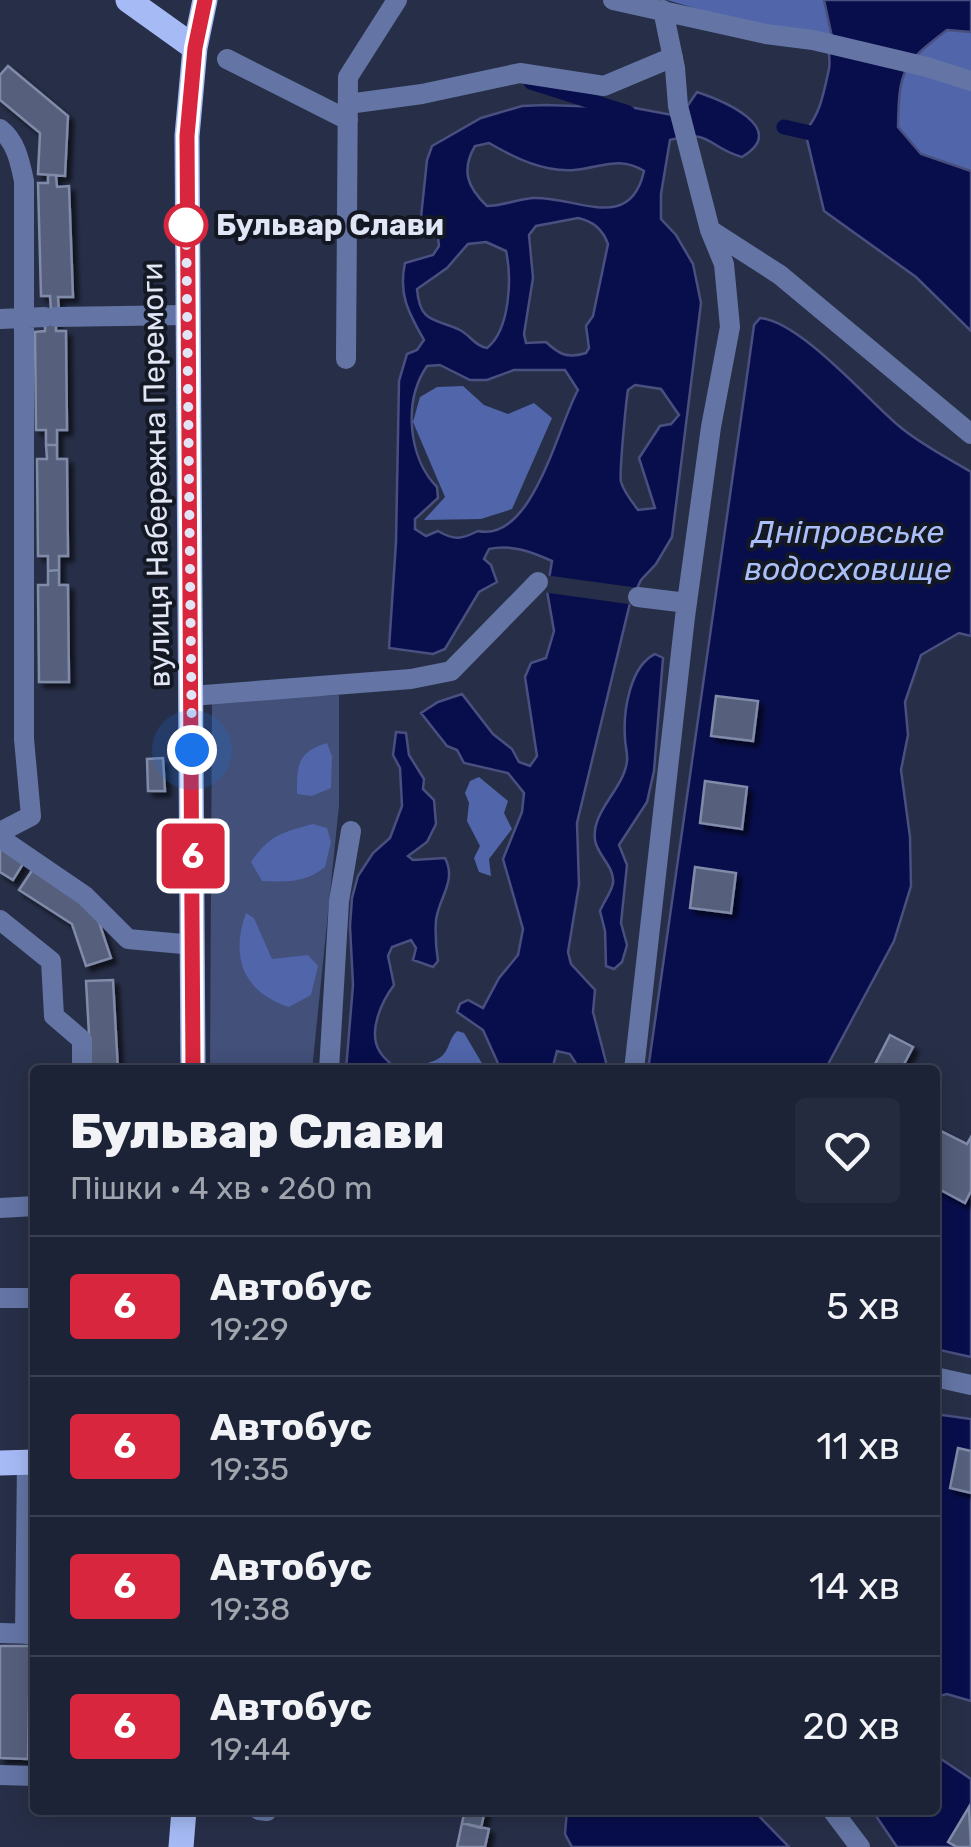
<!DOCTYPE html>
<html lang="uk">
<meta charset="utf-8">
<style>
:root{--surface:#1d2336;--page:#252b3e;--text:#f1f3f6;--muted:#a0a4ad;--line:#3b4051}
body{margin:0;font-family:Rubik,sans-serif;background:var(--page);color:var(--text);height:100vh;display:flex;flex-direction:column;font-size:38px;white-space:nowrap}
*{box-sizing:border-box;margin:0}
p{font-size:32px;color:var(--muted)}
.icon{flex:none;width:55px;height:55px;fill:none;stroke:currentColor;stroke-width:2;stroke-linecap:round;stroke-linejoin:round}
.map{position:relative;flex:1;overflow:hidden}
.side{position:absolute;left:30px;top:1065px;width:910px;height:750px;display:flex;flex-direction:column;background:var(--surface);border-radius:10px;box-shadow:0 5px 25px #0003,0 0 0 2px var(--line)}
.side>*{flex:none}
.badge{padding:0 20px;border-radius:8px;font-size:35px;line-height:65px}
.you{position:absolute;width:50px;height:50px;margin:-25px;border:8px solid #fff;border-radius:50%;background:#1a73e8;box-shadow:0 0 0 15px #1a73e833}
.map>.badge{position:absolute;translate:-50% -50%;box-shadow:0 0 0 5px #fff}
.round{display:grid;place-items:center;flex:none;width:105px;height:105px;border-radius:10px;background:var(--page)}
.overview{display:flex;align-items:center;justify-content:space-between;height:170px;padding:0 40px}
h1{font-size:48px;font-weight:800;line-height:75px}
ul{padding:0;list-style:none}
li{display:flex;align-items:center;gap:30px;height:140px;padding:0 40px;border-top:2px solid var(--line)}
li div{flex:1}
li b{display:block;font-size:38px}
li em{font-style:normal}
li .badge{min-width:110px;font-weight:700;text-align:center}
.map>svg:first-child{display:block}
.green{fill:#42507a}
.forest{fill:#5065aa}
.water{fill:#080e4c;stroke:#494f7f;stroke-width:2.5;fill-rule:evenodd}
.pier{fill:#272f48}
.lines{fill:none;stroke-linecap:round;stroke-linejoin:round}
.canal{stroke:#080e4c;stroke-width:15}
.building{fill:#56607c;stroke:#808ba9;stroke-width:2.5;filter:url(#shadow)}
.minor{stroke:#6475a5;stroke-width:20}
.major{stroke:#a6bbf6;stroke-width:25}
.line-casing{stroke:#fff;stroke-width:22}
.line{stroke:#d7263d;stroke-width:15}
.walk{stroke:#e0e6f6;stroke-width:10;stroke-dasharray:0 18}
.stop-dot{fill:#fff;stroke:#d7263d;stroke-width:5}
.labels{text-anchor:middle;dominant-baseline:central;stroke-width:8;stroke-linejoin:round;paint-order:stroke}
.stop-label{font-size:30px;font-weight:bold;fill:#e0e6f6;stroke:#141823;text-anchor:start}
.street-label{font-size:30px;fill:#e0e6f6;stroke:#141823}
.water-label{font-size:32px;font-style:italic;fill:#aabff9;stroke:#141823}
</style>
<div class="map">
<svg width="971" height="1847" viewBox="0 0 971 1847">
<defs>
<filter id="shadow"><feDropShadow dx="5" dy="5" stdDeviation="2.5" flood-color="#0009"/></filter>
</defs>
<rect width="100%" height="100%" fill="#272f48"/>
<path class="green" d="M 339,695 L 339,805 L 312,1070 L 210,1070 L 212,700 Z"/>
<path class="forest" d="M 667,0 L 824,0 L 832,37 L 745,23 Z
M 947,30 L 971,32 L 971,171 L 921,154 L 898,128 C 899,70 902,64 947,30 Z
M 463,386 L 484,405 L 508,414 L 534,403 L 552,418 L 512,509 L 481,519 L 424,520 L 445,497 L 413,422 L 420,397 L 437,387 Z
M 327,743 L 332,756 L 331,788 L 312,796 L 297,794 C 297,765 297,752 327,743 Z
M 479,777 L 508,801 L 504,813 L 512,829 L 489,859 L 491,876 L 479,872 L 474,858 L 480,846 L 467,821 L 469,803 L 465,793 L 470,781 Z
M 313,824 L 327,828 L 331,842 L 325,867 C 305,883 287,882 262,881 L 251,862 C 269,835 283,832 313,824 Z
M 246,913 L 254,918 L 272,959 L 308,955 L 318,966 L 311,995 L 289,1007 C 243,992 230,957 246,913 Z
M 457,1031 L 464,1033 L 486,1070 L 410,1070 C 420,1063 434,1064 443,1055 C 450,1047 449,1039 457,1031 Z"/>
<path class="water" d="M 824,0 L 971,0 L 971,32 L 947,30 C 902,64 899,70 898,127 L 921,154 L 971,171 L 971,331 L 916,277 L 824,211 L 805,131 C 820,115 824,92 829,69 C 831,57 826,48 832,37 Z
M 697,92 C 721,100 791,128 742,157 C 706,147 712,128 670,140 L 661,194 L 661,219 L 676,235 L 693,264 L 701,303 L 672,537 L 656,564 L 641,580 L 630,603 L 577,823 L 579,885 L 568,952 L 571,964 L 595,990 L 593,1012 L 608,1070 L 580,1070 L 570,1054 L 557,1051 L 552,1070 L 501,1070 L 483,1030 L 457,1012 L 460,1004 L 468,1000 L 483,1008 L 499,978 L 518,955 L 523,929 L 503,859 L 522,812 L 524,793 L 508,773 L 464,763 L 457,750 L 447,746 L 421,713 L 438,702 L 462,694 L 493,734 L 512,749 L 519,762 L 530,766 L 537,756 L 525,677 L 531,663 L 546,658 L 554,631 L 547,591 L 552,561 C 532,552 511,544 489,549 L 484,559 L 491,565 L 497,582 L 479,592 L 445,649 L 433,654 L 389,648 L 396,542 L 399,381 L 407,354 L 417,350 L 424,340 C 409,313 398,295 405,263 L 433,255 L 439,246 L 438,237 L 421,217 L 427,160 L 432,146 L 481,118 L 522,106 L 545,105 L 635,108 L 672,115 L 686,108 ZM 489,143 C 515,158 543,172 574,170 C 601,168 619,155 644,171 C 630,234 576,196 533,198 C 517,199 503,206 487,206 C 467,187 461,170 475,146 ZM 578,218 C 593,221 603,230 608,244 L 593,316 L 586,326 L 589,348 L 586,353 C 567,359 559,354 546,342 L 526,343 L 524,334 L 533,278 L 529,235 L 536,226 ZM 486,242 L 506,251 C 512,278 510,330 487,348 C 475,346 471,336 460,330 C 436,318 420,325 417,289 L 447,268 L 468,244 ZM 440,365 L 470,380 L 487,380 L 514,370 L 565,370 L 578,390 C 558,425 533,543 478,531 C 462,539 455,541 438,531 L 426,536 L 415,529 L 415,519 L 438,498 L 437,487 C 408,458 403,401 427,366 ZM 635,385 L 661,389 L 679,415 L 671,424 L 660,426 L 639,458 L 655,508 L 638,510 C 632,502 624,492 621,482 C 619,474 626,402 628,390 Z
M 760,318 C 800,321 867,399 899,426 C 920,444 948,458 971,472 L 971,636 L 959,633 L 921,655 L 905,702 L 908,735 L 901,770 L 910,837 L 911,886 L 894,941 L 825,1070 L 648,1070 L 746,383 L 754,325 Z
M 655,654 L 663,658 L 654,771 L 647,802 L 619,845 L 627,865 L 621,923 L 627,945 L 622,962 L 614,969 L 606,966 L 605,931 L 600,911 C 603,903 612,891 613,883 C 615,867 597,855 595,840 C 591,811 624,789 627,761 C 628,753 625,746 625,738 C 623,711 630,666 655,654 Z
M 396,732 L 406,733 L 409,755 L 424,779 L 423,789 L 434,800 L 436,824 L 427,842 L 408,856 L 413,860 L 445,858 C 457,881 439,897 436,920 C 435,934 436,948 438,961 L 433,967 L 413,960 L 416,948 L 411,940 L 392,947 L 388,956 L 394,985 C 382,1001 367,1032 380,1052 C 384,1059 392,1064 397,1070 L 346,1070 L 353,985 L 350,926 L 352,898 L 358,876 L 373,853 L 390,838 L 402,806 L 400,768 L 393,755 Z
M 935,1128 L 967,1144 L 971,1137 L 971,1357 L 935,1349 Z
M 935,1414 L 971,1419 L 971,1701 L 947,1694 L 935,1697 Z
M 935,1755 L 971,1779 L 971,1847 L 897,1847 L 872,1810 L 935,1810 Z
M 567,1810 L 753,1810 L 789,1847 L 572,1847 L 565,1834 Z"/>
<path class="pier" d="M 544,575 L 639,588 L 635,605 L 542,592 Z"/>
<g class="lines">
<path class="canal" d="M 531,82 L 628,113
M 784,127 L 824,136"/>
</g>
<path class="building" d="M 8,66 L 68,116 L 65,176 L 38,174 L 40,133 L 0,100 L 0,75 Z
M 48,175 L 56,175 L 57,187 L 69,186 L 73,297 L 58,297 L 59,311 L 51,311 L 50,296 L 41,296 L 38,183 L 48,183 Z
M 45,317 L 56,317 L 56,331 L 66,331 L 67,430 L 57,430 L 57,445 L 46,445 L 46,430 L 36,430 L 35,332 L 45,331 Z
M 46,445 L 57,445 L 57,459 L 67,459 L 68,556 L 59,556 L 59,570 L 48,571 L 48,556 L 38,556 L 37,459 L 47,459 Z
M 59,570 L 59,585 L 68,585 L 69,682 L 39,682 L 38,585 L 48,585 L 48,571 Z
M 716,696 L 758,701 L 753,741 L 711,736 Z
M 163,758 L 165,791 L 148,791 L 147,759 Z
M 705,781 L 747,787 L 742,829 L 700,823 Z
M 0,840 L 28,856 L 13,880 L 0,872 Z
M 35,866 L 93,904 L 111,958 L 86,966 L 72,924 L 19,890 Z
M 695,867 L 736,873 L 731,913 L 690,908 Z
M 113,980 L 118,1070 L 91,1070 L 86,981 Z
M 890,1035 L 913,1047 L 901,1070 L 872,1070 Z
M 935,1128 L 967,1144 L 971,1137 L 971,1191 L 965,1203 L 935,1187 Z
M 958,1448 L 971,1451 L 971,1493 L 950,1488 Z
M 0,1646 L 30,1646 L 28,1759 L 0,1758 Z
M 969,1807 L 971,1847 L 957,1847 L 948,1842 Z
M 465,1810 L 485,1810 L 481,1828 L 462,1823 Z
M 462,1823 L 489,1829 L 485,1847 L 457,1847 Z"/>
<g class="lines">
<path class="minor" d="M 613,0 L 766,34 L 813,40 L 927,67 L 971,81
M 227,59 L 348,120
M 348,104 L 422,94 L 520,73 L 604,86 L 673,57
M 0,129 C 16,141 20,162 24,181 L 24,739 L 31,816 L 0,832
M 710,230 L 780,275 L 971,434
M 56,317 L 186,315
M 0,319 L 45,317
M 346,359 L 348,77 L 397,0
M 638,597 L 687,603
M 191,696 L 411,679 L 451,671 L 538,582
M 0,838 L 85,896 L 128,939 L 194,945
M 0,920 L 51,961 L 54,1016 L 82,1040 L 82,1070
M 329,1070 L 339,901 L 351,831
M 634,1070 L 685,617 L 711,427 L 730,327 L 724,264 L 710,230 L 678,106 L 675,68 L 663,10
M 0,1208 L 35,1206
M 0,1298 L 35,1298
M 935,1377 L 971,1385
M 0,1633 L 35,1634
M 25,1634 L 27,1462
M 0,1775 L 35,1776
M 259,1810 L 267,1811
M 832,1810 L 860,1847"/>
<path class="major" d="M 128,0 L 195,48
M 193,1070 L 187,136 L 195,48 L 205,0
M 0,1463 L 35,1462
M 181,1847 L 184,1810"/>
</g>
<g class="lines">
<g class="line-casing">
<path id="line" d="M 193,1070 L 187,136 L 195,48 L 205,0"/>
</g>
<use href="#line" class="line"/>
<path class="walk" d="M 186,225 L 186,208 L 192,750"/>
</g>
<circle class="stop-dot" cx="186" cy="225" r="20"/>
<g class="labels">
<g class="stop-label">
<text x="216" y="225">Бульвар Слави</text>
</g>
<g class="street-label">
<text transform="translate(156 475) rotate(-91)">вулиця Набережна Перемоги</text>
</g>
<g class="water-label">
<text x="848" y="532">Дніпровське<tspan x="848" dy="37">водосховище</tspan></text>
</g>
</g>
</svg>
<div class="you" style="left:192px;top:750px"></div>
<b class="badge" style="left:193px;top:856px;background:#d7263d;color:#fff">6</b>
<section class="side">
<div class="overview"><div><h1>Бульвар Слави</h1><p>Пішки · 4 хв · 260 m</p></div><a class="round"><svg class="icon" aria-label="heart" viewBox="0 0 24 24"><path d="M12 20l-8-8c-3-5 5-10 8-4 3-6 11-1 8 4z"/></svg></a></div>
<ul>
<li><span class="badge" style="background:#d7263d;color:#fff">6</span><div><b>Автобус</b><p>19:29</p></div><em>5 хв</em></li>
<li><span class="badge" style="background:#d7263d;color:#fff">6</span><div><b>Автобус</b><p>19:35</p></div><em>11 хв</em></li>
<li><span class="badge" style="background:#d7263d;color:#fff">6</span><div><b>Автобус</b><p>19:38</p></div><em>14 хв</em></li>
<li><span class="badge" style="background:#d7263d;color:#fff">6</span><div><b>Автобус</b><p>19:44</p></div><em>20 хв</em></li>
</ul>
</section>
</div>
